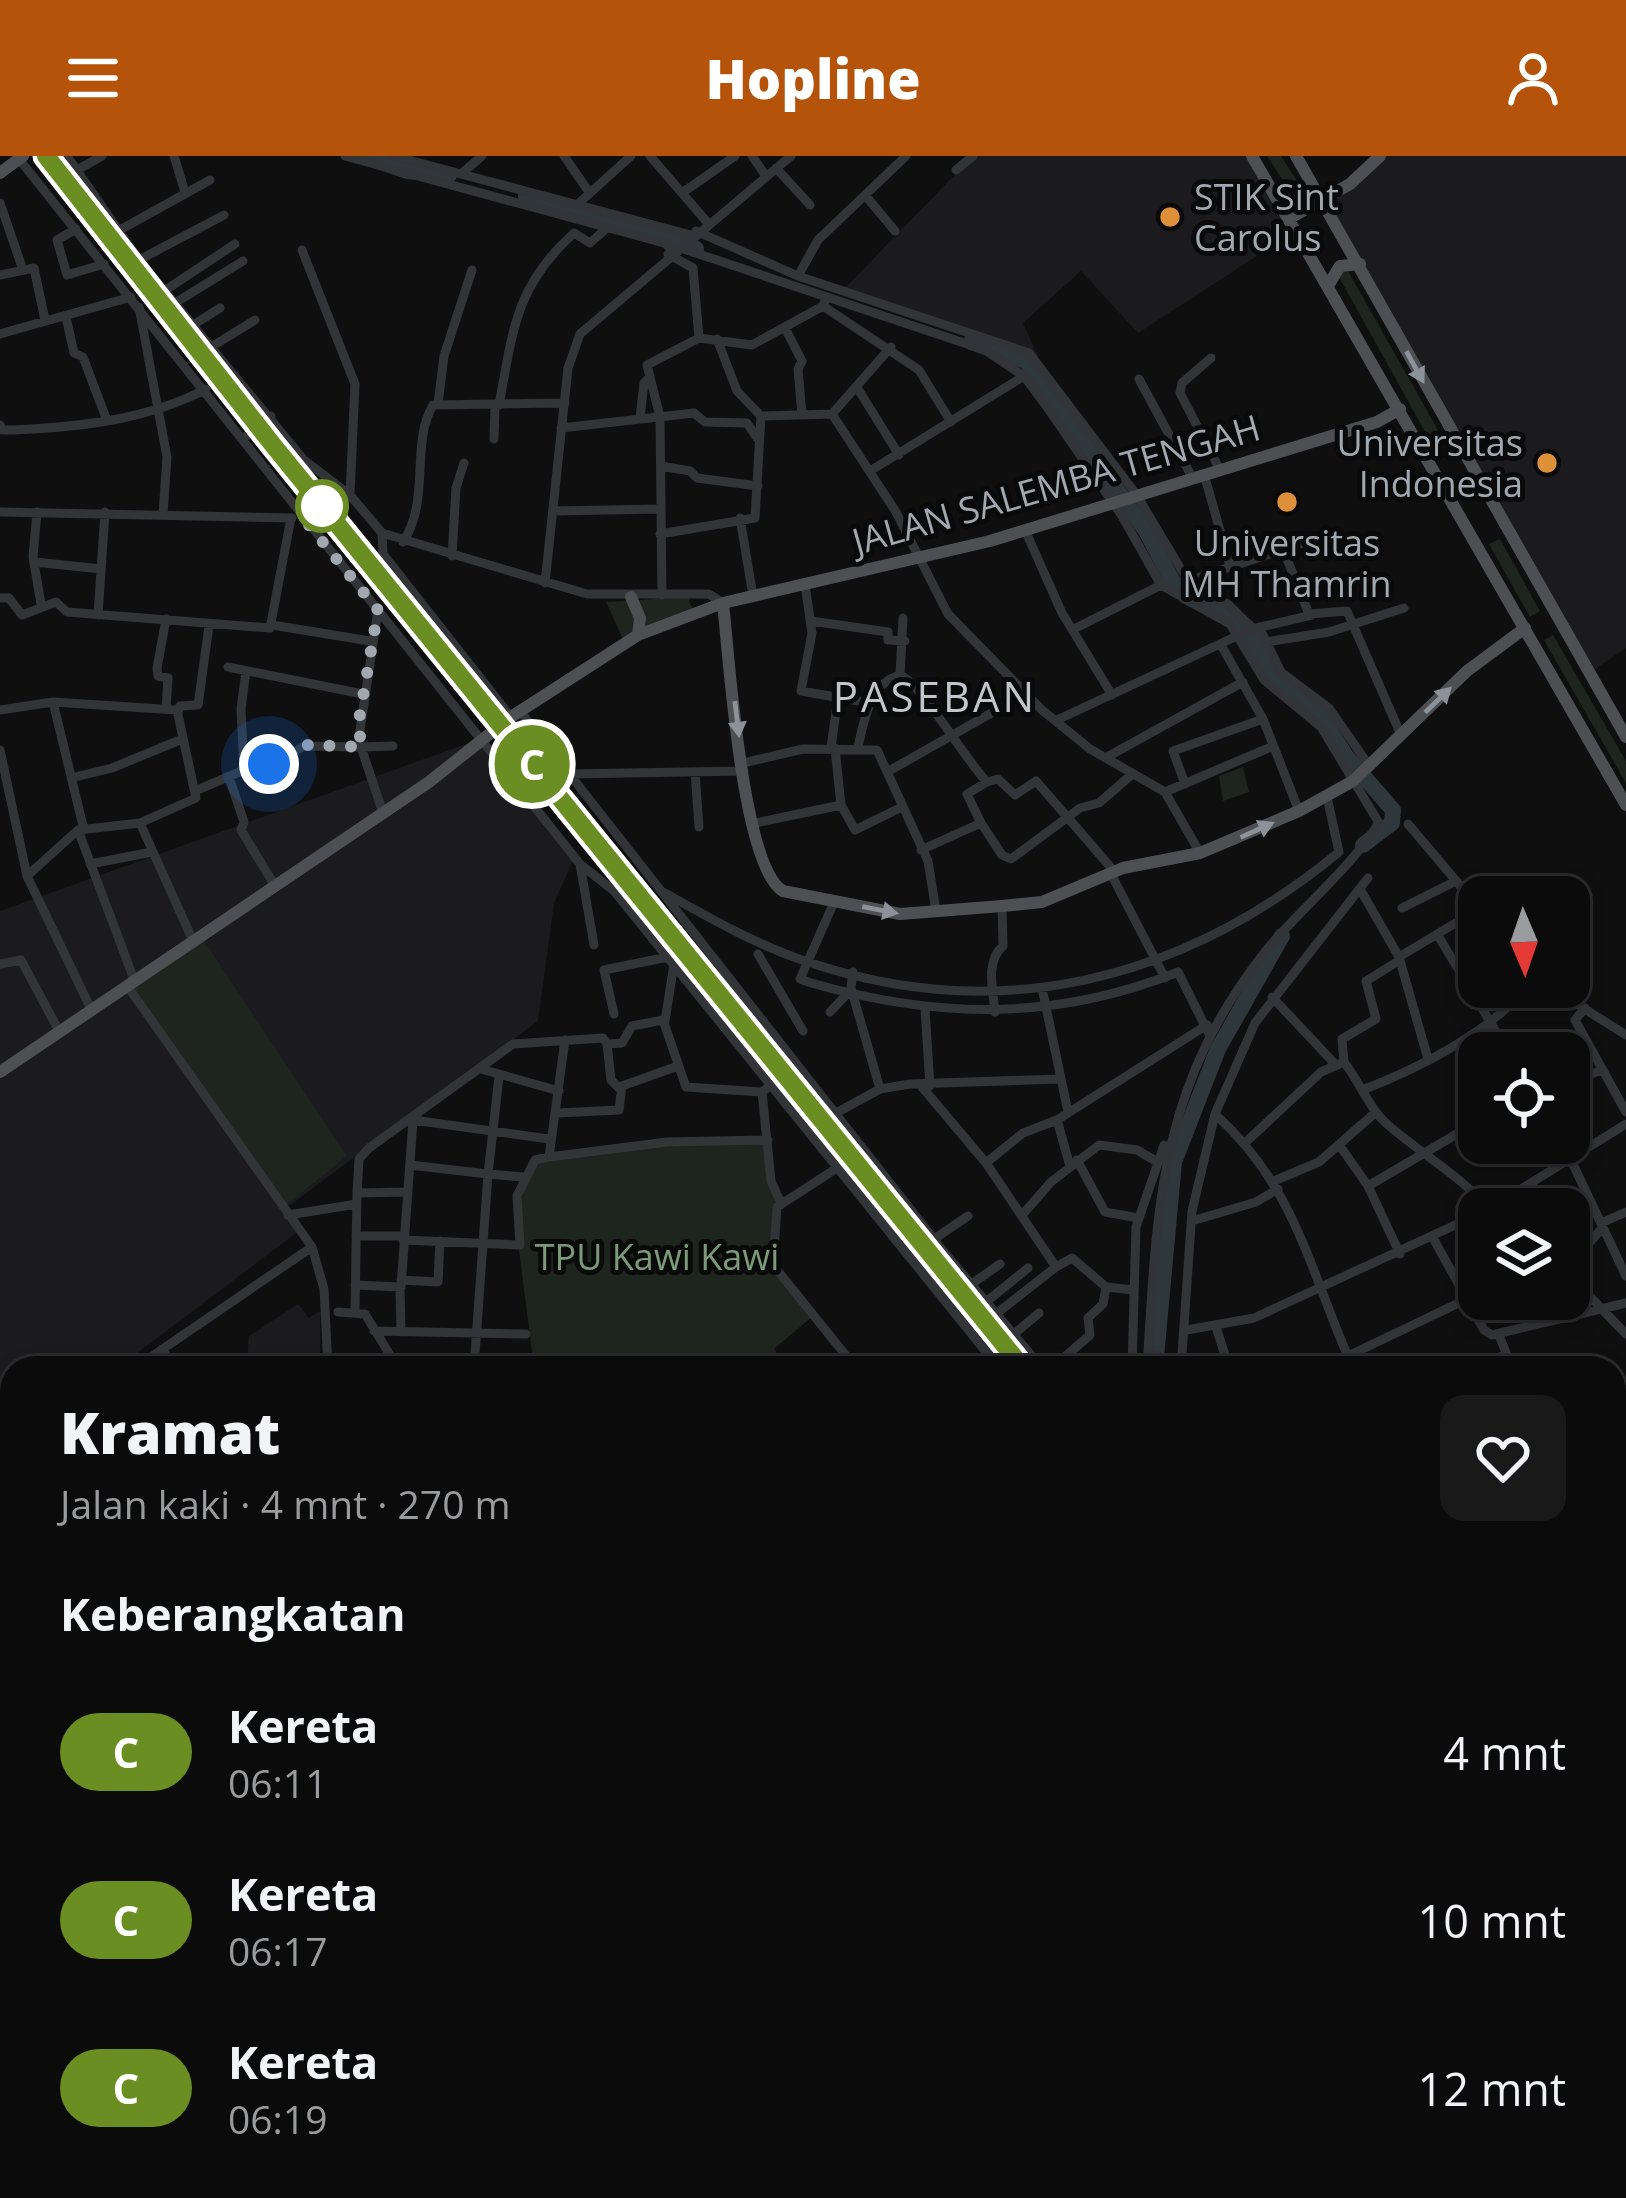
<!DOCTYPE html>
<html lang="id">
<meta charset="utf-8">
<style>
:root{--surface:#0b0b0c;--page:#19191a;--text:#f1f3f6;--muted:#9a9b9d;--line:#2b2b2d;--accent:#b45309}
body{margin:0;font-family:"Open Sans",sans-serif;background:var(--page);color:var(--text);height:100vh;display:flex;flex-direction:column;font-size:45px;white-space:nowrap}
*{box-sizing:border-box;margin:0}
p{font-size:39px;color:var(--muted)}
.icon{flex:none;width:66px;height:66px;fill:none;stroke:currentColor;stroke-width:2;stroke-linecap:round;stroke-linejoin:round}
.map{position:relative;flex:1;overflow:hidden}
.sheet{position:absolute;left:0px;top:1200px;width:1626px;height:843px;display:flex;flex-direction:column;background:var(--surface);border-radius:36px 36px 0 0;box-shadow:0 6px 18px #0003,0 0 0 3px var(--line)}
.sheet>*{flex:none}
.badge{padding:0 24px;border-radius:39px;font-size:42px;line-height:78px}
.needle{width:78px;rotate:178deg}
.controls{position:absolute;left:1458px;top:720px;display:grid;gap:24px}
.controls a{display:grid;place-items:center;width:132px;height:132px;border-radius:24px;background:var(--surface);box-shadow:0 6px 18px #0003,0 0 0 3px var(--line);font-size:60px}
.you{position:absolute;width:60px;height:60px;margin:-30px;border:9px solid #fff;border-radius:50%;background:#1a73e8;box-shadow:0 0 0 18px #1a73e833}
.map>.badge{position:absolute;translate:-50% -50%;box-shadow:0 0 0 6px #fff}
h2{padding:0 60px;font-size:45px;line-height:108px}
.round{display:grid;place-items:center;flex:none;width:126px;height:126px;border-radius:24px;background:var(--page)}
.summary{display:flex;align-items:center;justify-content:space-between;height:204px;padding:0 60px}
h1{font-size:57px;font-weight:800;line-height:90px}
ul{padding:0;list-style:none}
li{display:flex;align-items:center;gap:36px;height:168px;padding:0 60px}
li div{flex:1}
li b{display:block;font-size:45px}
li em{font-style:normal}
li .badge{min-width:132px;font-weight:700;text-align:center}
header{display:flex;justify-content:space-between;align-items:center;height:156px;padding:0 60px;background:var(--accent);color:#fff;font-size:54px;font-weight:800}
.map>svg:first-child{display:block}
.built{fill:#1b1b1d}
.green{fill:#1e241e}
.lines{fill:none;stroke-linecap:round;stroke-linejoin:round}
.river{stroke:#2e373b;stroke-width:16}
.minor{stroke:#323437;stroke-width:9}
.major{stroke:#4d4f53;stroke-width:12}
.rail-casing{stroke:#4b4e51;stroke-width:8}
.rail{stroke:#0a0a0b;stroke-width:3;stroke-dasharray:9;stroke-linecap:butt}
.oneway{fill:#8c9299}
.line-casing{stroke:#fff;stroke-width:27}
.line{stroke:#6b8e23;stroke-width:18}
.walk{stroke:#a1a8b0;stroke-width:12;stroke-dasharray:0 21.6}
.poi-dot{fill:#de8f39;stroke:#0a0a0b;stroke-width:4.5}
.stop-dot{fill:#fff;stroke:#6b8e23;stroke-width:6}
.labels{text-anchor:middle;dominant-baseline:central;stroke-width:10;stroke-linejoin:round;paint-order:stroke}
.poi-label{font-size:36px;fill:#a1a8b0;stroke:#0a0a0b;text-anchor:start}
.street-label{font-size:36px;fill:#a1a8b0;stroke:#0a0a0b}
.park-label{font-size:36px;fill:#7c997a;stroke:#0a0a0b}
.quarter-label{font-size:42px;letter-spacing:3px;fill:#c2c6cc;stroke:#0a0a0b}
</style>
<header><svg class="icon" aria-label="menu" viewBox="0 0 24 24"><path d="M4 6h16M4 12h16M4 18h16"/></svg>Hopline<svg class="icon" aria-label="person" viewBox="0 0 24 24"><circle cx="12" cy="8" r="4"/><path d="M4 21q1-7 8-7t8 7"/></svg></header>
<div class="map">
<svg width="1626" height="2042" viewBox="0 0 1626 2042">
<rect width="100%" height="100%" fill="#0f0f10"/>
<path class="built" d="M 973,0 L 1252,0 L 1297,74 L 1138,177 L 1081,115 L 1023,167 L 1041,207 L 1029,197 L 844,133 Z
M 1377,0 L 1626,0 L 1626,492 L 1588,518 L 1323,42 Z
M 483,582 L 573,705 L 554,747 L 538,865 L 286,1052 L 299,1075 L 117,1212 L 12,1212 L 12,1260 L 0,1263 L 0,755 Z
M 298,1148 L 309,1162 L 320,1155 L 320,1212 L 247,1205 L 249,1180 Z
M 1283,2031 L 1343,2031 L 1348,2042 L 1281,2042 Z"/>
<path class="green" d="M 1267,0 L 1281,0 L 1305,37 L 1295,43 Z
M 1344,108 L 1438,274 L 1428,281 L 1335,114 Z
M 1500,383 L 1540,455 L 1530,461 L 1489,388 Z
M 688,441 L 693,455 L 623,483 L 606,446 Z
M 1553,479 L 1626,605 L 1626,627 L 1544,484 Z
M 1243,611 L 1249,636 L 1223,645 L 1219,620 Z
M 201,780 L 347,1000 L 283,1052 L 128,831 Z
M 768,984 L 771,1025 L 781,1047 L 773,1109 L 812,1161 L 775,1192 L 780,1212 L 534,1212 L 515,1062 L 535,1004 L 667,986 Z"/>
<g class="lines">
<path class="river" d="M 363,0 L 407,15 L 449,19
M 526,40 L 696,93
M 971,186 L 1026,205 L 1146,375 L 1172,424 L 1186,440 L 1247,471 L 1270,521 L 1319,557 L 1346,600 L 1393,654 L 1392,667 L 1363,689
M 1155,1212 L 1174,1006 L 1218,893 L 1282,780"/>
<path class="minor" d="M 67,0 L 139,104 L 304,304 L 350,339 L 382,377 L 587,438 L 709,438 L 723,447
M 174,0 L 185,36
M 345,0 L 664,87 L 673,94
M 393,0 L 691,79
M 564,0 L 589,36
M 650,0 L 707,66
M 752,0 L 766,20
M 19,3 L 580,708 L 614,735 L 999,1212
M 776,12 L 810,49
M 77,14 L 102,0
M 956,14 L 973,0
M 461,18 L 482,0
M 682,37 L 735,0
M 865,39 L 895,75
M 0,47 L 23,114
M 579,47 L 631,0
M 76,73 L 57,84 L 67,119 L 104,108
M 118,75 L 210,24
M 696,75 L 798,120 L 1029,197 L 1136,338 L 1188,425 L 1229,449 L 1253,473
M 678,91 L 985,194 L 1024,220 L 1047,251 L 1122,360 L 1161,429 L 1230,468 L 1264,524 L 1321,571 L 1379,667 C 1349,714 1300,753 1264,797 C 1159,931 1157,1051 1147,1212
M 302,94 L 355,228 L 350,339
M 668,98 L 693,112 L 699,182
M 139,104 L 224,59
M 0,119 L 34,112 L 45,164
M 798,120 L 818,84 L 906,0
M 164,135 L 235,88
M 175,147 L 243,105
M 823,150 L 919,214 L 951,266
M 139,151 L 167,301 L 163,358
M 66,161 L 74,197 L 83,201 L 106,262
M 193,169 L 220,152
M 785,172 L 802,205 L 798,213 L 802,259
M 0,178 L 131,141
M 717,183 L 737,235 L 761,260
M 211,191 L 255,164
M 1211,202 L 1182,227 L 1180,237 L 1220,314
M 1139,223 L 1192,321
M 858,233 L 899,299
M 438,248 L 444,200 L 472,114
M 499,249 C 513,175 515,130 574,77 L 590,87 L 608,71
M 832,258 L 891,191
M 640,262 L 644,227 L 650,221
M 0,269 L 2,274 L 13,274 C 80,271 147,264 206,233
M 561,272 L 694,257 L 705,266 L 747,267 L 757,282
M 245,281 L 271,260
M 494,283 L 495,249
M 661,310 L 690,315 L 697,322 L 758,330
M 870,315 L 1024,220
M 1204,318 L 1230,410
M 554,355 L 660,353
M 0,356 L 292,362
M 37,356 L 33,401 L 41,448
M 740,362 L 753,440
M 1025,374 L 1062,457 L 1112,539
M 382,377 L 383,398 L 511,561
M 660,378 L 755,362 L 761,260 L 832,258 L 896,356 L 948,458 L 1042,554 L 1090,593 L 1165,636 L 1200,697
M 403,386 C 431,344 410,288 433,249 L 565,247
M 1283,393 L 1309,458 L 1347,455 L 1401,579
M 452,400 L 456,332 L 464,307
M 35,406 L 101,413
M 1188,425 L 1315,383
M 545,427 L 568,212 L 580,178 L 791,0
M 805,429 L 812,477 L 801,535 L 870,547
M 662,439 L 660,261 L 647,209 L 699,182 L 752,189 L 823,150 L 826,142
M 0,442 L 9,442 L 22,459 L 56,446 L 67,456 L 270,472 L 291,362
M 378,454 L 359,581 L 361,591 L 393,590
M 98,459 L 105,356
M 811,465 L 888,476 L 888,484 L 905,485
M 272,469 L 370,485
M 1259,471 L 1281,516 L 1329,552 L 1370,611
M 1074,473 L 1161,429
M 1266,486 L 1329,476 L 1404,452
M 1221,489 L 1263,563 L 1299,655
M 228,511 L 363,538
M 900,519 C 920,526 966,605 987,626 L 998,623 L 1015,639 L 1036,625 L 1114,715
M 900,519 L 903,462
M 53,546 L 84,674
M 166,553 L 168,522 L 158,520 L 157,512 L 166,463
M 0,554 L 53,546 L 177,554 L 196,642 L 140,667 L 78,674 L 27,720
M 520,555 L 944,1096 L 1042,1212
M 178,556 L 180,550 L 198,549 L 209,470
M 1057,564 L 1252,473 L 1312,459
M 858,591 C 864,564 870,527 900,519
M 831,592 L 838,541
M 835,592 L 841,649 L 855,674 L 902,651
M 0,594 L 27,720 L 91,853
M 1107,601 L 1243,526
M 743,607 L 803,593 L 877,594 L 928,705 L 936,755
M 244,614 L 279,605 L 304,590 L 361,591 L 383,657
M 695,616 L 699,671
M 887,616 L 1025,538
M 569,618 L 744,615
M 229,621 L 244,666 L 241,674 L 275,730
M 71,622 L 112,612 L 180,584
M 1185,628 L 1173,595 L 1263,563
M 195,635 L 244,614 L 241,553 L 246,515
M 1165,636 L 1271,591
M 140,667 L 194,787
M 981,667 L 967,638 L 987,626
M 751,668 L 841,649
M 1408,668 L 1479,752
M 78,674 L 135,826
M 921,694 L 981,667 L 1002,699 L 1011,703 L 1080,652 L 1099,647 L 1130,620
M 90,708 L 152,696
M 580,708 L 594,789
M 1110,716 L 1165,822
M 1360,733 L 1399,801 L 1428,903
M 663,736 C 708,761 753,787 802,804 C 998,872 1183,825 1339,696 L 1327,641
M 835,744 L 800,823 L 811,827 C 938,863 1055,865 1178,816 L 1209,878
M 1402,752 L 1454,726
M 1437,778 L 1509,897
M 758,798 L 803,875
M 1399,801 L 1479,753
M 0,808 L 21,804 L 59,875
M 853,816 L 851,832 L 880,933
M 128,831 L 312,1091 L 324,1133 L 328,1212
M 1550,831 L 1626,879
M 1042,832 L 1068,956
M 1272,841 L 1335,908
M 1585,852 L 1575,864 L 1626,956
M 925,853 L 930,930
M 830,856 L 847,838
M 995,856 C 993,834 985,805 1003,790 L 1002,750
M 614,858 L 604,814 L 668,801
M 665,865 L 674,808
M 607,888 L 622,887 L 632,870 L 663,864 L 686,931 L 762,936 L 771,929
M 607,888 L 611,924 L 619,932
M 1344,906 C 1359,925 1369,952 1387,968 C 1421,998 1460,1019 1489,1053
M 1344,906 L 1342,883 L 1376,863 L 1366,825 L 1400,804
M 481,913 L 559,935
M 1569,928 L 1601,914
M 922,931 L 986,1007 L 1056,1111 L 1072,1102 L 1106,1131 L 1134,1134
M 1365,933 C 1421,911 1487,877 1528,831
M 762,936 L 771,1025 L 781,1047
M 557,957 L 619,954 L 622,930 L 678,910
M 836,957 L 880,933 L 910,928 L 1059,923
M 1215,958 C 1297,1032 1310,1117 1353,1212
M 1057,964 L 1070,1010
M 1246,986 L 1321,916 L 1344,906
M 1340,990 L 1368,1030 L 1400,1098
M 549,1001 L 667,986 L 768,984
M 1077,1004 L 1105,1056 L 1139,1062
M 1571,1004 L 1626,1120
M 986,1007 L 1023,977 L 1057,964 L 1207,869
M 410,1009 L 488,1018 L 499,921
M 837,1012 L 777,1051 L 773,1109 L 856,1212
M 1274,1025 L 1319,1006 L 1376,956
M 1368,1030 L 1479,965
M 357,1037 L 359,1003 L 369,992 L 513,888 L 603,882 L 607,888
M 1489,1053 L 1626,968
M 1023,1058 L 1051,1026 L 1099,989 L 1137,994 L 1154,1004
M 288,1059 L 357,1048
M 1192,1065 L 1256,1046 L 1278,1033
M 1601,1067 L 1626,1056
M 356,1080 L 403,1080
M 1433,1082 L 1484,1174 L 1492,1179 L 1626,1147
M 934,1083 L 968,1060
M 403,1084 L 520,1089 L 517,1040 L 535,1004 L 549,1001 L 565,884
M 1583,1094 L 1603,1071
M 1569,1119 L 1626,1178
M 401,1124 L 438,1126 L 440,1085
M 973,1127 L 1000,1108
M 355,1129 L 401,1131 L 413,964 L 549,983
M 400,1132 L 401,1176
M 986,1146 L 1028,1112
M 355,1155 L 357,1037 L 408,1036
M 338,1156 L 365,1158 L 398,1212
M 996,1158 L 1056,1111
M 1216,1171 L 1225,1199 L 1242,1212
M 1187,1174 L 1254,1162 L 1479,1058
M 374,1175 L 526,1178
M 1014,1178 L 1039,1157
M 1499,1179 L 1512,1212
M 162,1193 L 174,1212
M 1348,1200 L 1467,1143
M 135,1212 L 312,1091
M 220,1212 L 245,1206 L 277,1212
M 474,1212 L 488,1018 L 523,1021
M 1052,1212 L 1090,1179 L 1088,1162 L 1103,1148 L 1106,1131
M 1132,1212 L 1136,1071 L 1164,989
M 1181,1212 L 1192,1055 L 1215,958 L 1255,867 L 1368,722
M 1476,1212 L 1506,1198
M 1614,1247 L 1626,1241
M 0,1286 L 12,1283
M 1614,1325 L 1626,1357
M 0,1335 L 12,1333
M 0,1374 L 12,1372
M 1614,1377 L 1626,1374
M 0,1393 L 12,1396
M 1614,1443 L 1626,1440
M 1614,1530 L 1626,1527
M 0,1549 L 12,1549
M 1614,1580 L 1626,1580
M 1618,1648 L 1624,1720
M 0,1656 L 12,1655
M 0,1771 L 12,1771
M 1614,1774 L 1626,1768
M 1614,1834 L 1626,1829
M 0,1853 L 12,1851
M 1614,1885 L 1626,1884
M 0,1934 L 12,1933
M 1614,1940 L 1618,1945 L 1626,1940
M 1614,1973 L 1626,1987
M 107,2031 L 112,2042
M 179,2031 L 181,2042
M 257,2031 L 260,2042
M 327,2031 L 331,2042
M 438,2031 L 438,2042
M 1096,2031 L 1096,2042
M 1128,2031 L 1128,2042
M 1349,2031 L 1354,2042
M 1541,2031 L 1550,2042
M 17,2042 L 34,2031
M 354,2042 L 380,2031
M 489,2042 L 489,2031
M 641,2042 L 641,2031
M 719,2042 L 719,2031
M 783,2042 L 783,2031
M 917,2042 L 917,2031
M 982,2042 L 982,2031
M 1271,2042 L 1274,2031
M 1507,2042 L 1529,2031"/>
<path class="major" d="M 1252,0 L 1626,649
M 1296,0 L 1626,581
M 0,17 L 23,0
M 1290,62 L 1350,28 L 1380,0
M 1329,128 L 1340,110 L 1360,108
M 631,441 L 640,462 L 638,479
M 723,447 C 729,501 742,711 783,735 L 900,758 L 1002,750 L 1042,746 L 1123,712 L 1200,697 L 1299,655 L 1353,625 L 1467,515 L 1525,472
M 0,916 L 429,626 L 511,561 L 638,479 L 723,447 L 990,385 L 1377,266 L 1400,253"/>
<g class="rail-casing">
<path id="rail" d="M 46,0 L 273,289 L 1023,1212
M 1614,1957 L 1626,1972"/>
</g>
<use href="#rail" class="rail"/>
</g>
<defs><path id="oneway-solid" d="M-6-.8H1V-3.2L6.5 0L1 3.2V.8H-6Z" transform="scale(3)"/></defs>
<g class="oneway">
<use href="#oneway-solid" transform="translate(1415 211) rotate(61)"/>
<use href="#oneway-solid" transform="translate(1438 544) rotate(-44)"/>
<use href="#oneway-solid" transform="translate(737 563) rotate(83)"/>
<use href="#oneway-solid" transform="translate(1257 674) rotate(-24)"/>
<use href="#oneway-solid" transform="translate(880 754) rotate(11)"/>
</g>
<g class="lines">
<g class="line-casing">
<path id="line" d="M 46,0 L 273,289 L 1023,1212"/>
</g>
<use href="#line" class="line"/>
<path class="walk" d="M 269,608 L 308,589 L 362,591 L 358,570 L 378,454 L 304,363 L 322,350"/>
</g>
<g class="poi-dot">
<circle cx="1170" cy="61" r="12"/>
<circle cx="1547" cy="307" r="12"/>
<circle cx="1287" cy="346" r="12"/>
</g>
<circle class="stop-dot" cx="322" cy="350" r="24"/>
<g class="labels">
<g class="poi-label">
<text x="1194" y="40">STIK Sint<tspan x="1194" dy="41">Carolus</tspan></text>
<text x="1523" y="286" text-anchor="end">Universitas<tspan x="1523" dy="41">Indonesia</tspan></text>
<text x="1287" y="386" text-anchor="middle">Universitas<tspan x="1287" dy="41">MH Thamrin</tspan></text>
</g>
<g class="street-label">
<text transform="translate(1056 328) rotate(-16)">JALAN SALEMBA TENGAH</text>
</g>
<g class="park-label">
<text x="657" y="1100">TPU Kawi Kawi</text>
</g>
<g class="quarter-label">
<text x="935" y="539">PASEBAN</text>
</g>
</g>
</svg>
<div class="controls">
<a><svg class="needle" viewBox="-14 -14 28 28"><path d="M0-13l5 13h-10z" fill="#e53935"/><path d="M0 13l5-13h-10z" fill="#9a9b9d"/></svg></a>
<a><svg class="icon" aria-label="locate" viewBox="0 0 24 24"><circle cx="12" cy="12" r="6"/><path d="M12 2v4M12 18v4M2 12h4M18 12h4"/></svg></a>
<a><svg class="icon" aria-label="layers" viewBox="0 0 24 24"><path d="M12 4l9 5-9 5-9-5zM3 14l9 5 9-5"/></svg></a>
</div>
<div class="you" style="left:269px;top:608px"></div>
<b class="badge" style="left:532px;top:608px;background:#6b8e23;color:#fff">C</b>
<section class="sheet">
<div class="summary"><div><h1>Kramat</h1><p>Jalan kaki · 4 mnt · 270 m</p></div><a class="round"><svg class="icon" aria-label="heart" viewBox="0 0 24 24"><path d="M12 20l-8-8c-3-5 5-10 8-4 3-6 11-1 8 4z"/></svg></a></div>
<h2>Keberangkatan</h2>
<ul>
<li><span class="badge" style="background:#6b8e23;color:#fff">C</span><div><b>Kereta</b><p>06:11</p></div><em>4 mnt</em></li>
<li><span class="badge" style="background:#6b8e23;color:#fff">C</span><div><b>Kereta</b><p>06:17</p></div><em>10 mnt</em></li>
<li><span class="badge" style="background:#6b8e23;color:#fff">C</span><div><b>Kereta</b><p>06:19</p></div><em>12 mnt</em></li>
</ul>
</section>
</div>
